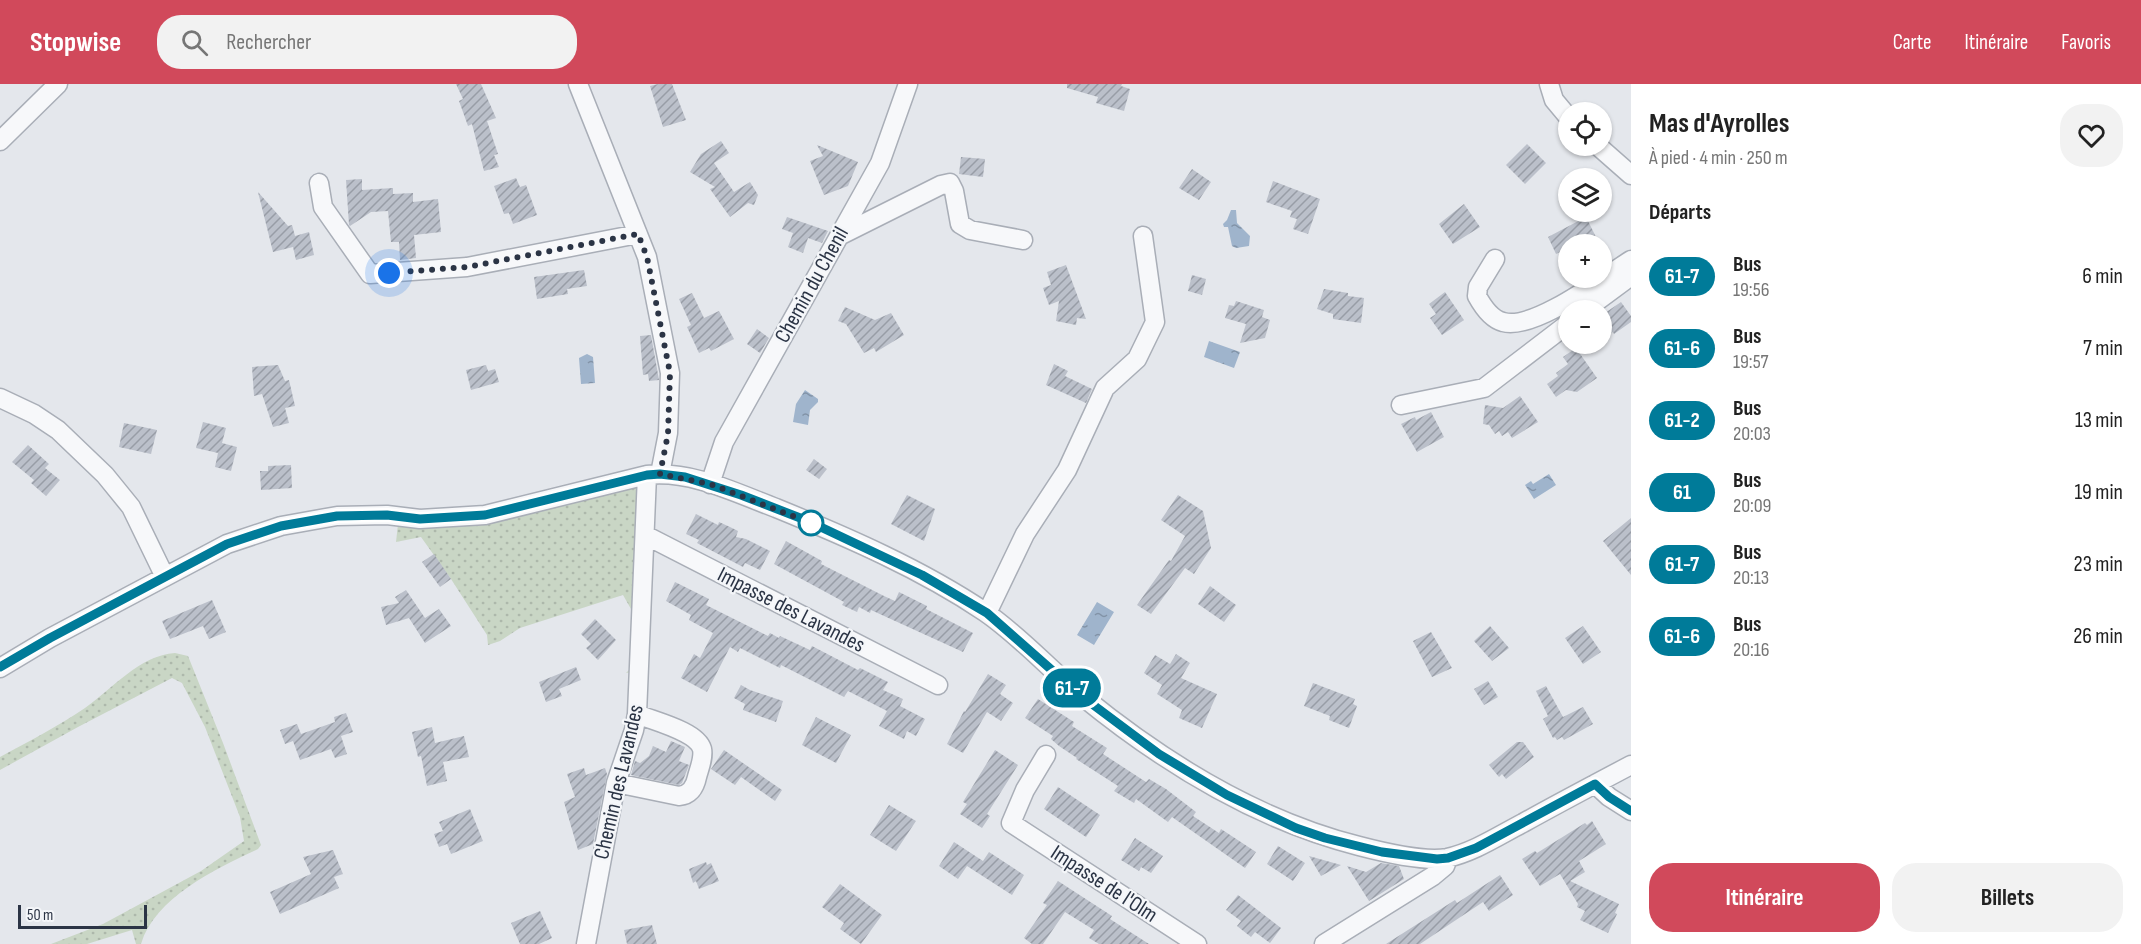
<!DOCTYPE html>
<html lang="fr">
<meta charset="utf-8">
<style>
:root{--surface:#fff;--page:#f2f2f2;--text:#222;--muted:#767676;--accent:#d1495b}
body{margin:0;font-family:"Sofia Sans Condensed",sans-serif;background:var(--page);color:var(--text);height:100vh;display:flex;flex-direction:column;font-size:22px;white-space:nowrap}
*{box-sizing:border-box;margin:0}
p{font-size:20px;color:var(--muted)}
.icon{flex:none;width:33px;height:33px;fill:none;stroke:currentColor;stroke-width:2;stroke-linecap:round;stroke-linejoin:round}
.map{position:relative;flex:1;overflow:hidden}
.drawer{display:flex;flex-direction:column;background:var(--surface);width:510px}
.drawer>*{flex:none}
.badge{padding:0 12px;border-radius:20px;font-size:21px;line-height:39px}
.controls{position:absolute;left:1558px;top:18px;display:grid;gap:12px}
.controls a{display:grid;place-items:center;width:54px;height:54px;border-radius:50%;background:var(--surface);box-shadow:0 2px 4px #0004;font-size:30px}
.scale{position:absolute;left:18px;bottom:15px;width:129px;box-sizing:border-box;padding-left:6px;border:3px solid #2b3445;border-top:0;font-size:16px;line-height:21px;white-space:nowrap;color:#2b3445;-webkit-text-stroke:4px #f4f6f9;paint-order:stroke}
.you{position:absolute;width:30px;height:30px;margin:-15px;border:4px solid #fff;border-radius:50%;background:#1a73e8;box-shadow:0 0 0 9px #1a73e833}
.map>.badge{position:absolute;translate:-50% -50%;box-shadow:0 0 0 3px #fff}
h2{padding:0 18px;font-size:22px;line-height:54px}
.round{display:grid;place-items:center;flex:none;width:63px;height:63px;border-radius:24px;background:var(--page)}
.head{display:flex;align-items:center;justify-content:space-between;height:102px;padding:0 18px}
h1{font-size:28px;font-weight:700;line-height:45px}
.cta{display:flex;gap:12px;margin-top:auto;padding:12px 18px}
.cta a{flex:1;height:69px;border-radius:24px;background:var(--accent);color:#fff;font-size:24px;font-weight:700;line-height:69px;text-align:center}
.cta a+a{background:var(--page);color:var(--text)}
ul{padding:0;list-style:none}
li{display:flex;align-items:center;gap:18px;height:72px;padding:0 18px}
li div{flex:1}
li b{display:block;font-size:22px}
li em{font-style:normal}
li .badge{min-width:66px;font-weight:700;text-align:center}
header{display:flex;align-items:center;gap:36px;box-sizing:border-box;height:84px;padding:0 30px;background:var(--accent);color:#fff}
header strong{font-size:28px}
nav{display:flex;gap:33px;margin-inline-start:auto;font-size:21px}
.search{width:420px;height:54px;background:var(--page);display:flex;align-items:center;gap:15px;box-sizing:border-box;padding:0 21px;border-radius:24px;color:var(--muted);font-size:22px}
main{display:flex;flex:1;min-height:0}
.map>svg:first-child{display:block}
.grass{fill:url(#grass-dots)}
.water{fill:url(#water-ripples)}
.building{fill:url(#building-hatch)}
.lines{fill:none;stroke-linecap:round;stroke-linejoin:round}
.minor-casing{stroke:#a9aeb7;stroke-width:21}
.minor{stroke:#f7f8fa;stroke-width:18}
.line-casing{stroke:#fff;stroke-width:14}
.line{stroke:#007b99;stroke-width:9}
.walk{stroke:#2b3445;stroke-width:6;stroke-dasharray:0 10.8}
.stop-dot{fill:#fff;stroke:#007b99;stroke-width:3}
.labels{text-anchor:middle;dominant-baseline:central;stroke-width:4.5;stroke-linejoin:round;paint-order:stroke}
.street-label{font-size:22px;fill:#2b3445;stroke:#f4f6f9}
</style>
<header>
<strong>Stopwise</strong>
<div class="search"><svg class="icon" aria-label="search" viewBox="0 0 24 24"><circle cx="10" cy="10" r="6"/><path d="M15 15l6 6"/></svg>Rechercher</div>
<nav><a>Carte</a><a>Itinéraire</a><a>Favoris</a></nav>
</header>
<main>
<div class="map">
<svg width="1631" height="860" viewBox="0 0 1631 860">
<defs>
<pattern id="grass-dots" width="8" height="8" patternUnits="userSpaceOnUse" patternTransform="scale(1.5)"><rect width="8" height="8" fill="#c9d6c5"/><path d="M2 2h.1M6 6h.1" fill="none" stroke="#adb8ab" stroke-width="1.8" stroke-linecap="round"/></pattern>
<pattern id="water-ripples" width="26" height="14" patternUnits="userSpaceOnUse" patternTransform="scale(1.5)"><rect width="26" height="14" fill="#9fb4cc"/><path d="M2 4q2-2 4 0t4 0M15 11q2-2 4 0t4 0" fill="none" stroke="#8293a7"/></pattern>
<pattern id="building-hatch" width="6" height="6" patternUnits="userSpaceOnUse" patternTransform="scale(1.5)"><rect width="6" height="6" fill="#bbc0ca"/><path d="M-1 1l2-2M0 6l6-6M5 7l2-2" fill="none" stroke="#989da6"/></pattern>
</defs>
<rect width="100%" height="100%" fill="#e4e7ec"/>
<path class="grass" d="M 638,403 L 631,588 L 626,589 L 631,584 L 631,525 L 623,511 L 520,544 L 500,557 L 488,561 L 487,551 L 451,495 L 421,453 L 396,458 L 398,440 C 418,441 438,443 458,442 C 519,438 577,410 638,403 Z
M 175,569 L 188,572 L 223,659 L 261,761 L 258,765 C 216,785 155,813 141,860 L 136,860 L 132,846 L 87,860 L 51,860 L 103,840 L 201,787 L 244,757 L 240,733 L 205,643 L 182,599 L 172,594 L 78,643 L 0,686 L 0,673 C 28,658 58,642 85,624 C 112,605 140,571 175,569 Z"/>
<path class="water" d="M 1231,126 L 1236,126 L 1237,139 L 1250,152 L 1249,162 L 1236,164 L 1232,162 L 1228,143 L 1224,143 L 1223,140 L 1227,136 Z
M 1209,257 L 1240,268 L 1234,284 L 1204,273 Z
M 587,270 L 593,273 L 595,299 L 581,300 L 579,274 Z
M 805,306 L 818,315 L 818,318 L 810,326 L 808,341 L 793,338 L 796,320 Z
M 1549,390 L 1556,401 L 1534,415 L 1525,401 L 1531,397 L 1533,400 Z
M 1097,518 L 1114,528 L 1094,561 L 1077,551 Z"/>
<path class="building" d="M 456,0 L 481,0 L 496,34 L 487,37 L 498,70 L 494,71 L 499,83 L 484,87 L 472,40 L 468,42 L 459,17 L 463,15 Z
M 658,0 L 672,0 L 686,36 L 663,43 L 650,2 Z
M 1067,0 L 1122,0 L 1121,2 L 1130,5 L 1124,27 L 1096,19 L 1098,13 L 1067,4 Z
M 721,57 L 729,69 L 714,79 L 734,108 L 750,98 L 758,111 L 754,121 L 748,119 L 730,133 L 710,105 L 715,103 L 690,88 L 701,70 Z
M 1527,60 L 1546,79 L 1525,100 L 1506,81 Z
M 817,61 L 858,78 L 848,102 L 824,111 L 810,77 L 823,72 Z
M 961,73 L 985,75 L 983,93 L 959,90 Z
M 1192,85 L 1211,98 L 1199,116 L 1179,104 Z
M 516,94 L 520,103 L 526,101 L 537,131 L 513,140 L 509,129 L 504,130 L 494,102 Z
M 362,95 L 362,106 L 393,104 L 393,110 L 413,109 L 413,118 L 438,115 L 441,148 L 414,151 L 416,174 L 400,176 L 399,158 L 391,158 L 388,127 L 371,128 L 350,142 L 349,141 L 346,96 Z
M 1273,97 L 1320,115 L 1308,150 L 1293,145 L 1297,135 L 1290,133 L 1292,127 L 1266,118 Z
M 258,108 L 288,142 L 292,141 L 295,152 L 309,148 L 314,171 L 296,176 L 293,163 L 273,168 Z
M 1464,120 L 1480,143 L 1453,160 L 1439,140 Z
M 787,133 L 828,147 L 822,159 L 808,154 L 803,169 L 788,163 L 793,149 L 782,145 Z
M 1586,133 L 1596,153 L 1580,160 L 1569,160 L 1569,164 L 1556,170 L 1548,153 Z
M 1066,181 L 1086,235 L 1077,234 L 1076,241 L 1056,237 L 1059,217 L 1049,221 L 1043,204 L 1051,201 L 1047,188 Z
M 584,186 L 587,202 L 567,205 L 568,210 L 537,215 L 534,193 Z
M 1192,191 L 1206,195 L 1202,211 L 1188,207 Z
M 1324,205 L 1348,209 L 1348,212 L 1364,214 L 1361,239 L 1333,235 L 1333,230 L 1317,225 Z
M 1445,208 L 1464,236 L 1442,251 L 1430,234 L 1436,230 L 1429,220 Z
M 692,209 L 704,234 L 719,227 L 734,255 L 711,267 L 709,264 L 699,269 L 687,243 L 691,241 L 679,215 Z
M 1236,217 L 1264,226 L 1262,233 L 1270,236 L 1265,254 L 1240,259 L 1246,240 L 1225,234 L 1229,221 L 1234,222 Z
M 1621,218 L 1631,232 L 1631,238 L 1614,250 L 1613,248 L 1602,255 L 1602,231 Z
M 845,223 L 875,236 L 891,229 L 904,251 L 876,268 L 874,264 L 864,269 L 846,240 L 838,237 Z
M 757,245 L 769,254 L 760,269 L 747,260 Z
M 651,251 L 659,296 L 649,297 L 648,290 L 643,291 L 640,252 Z
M 1576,264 L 1597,294 L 1577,308 L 1566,306 L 1556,313 L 1547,300 L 1558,292 L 1556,289 L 1568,280 L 1563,273 Z
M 1054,280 L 1068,287 L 1065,292 L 1092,305 L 1086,319 L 1046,301 Z
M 278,281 L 285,297 L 289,296 L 295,322 L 285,324 L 289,339 L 273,343 L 262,310 L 254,312 L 252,283 Z
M 486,281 L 488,287 L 495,285 L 499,298 L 471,306 L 466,286 Z
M 1520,312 L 1538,338 L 1512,354 L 1508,348 L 1502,352 L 1499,347 L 1495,350 L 1489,341 L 1483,340 L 1485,321 L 1503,324 Z
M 1431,328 L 1444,353 L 1417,368 L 1401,340 L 1415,333 L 1416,336 Z
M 203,338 L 226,344 L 222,359 L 237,363 L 231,387 L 215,383 L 218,369 L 196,364 Z
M 124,339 L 157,346 L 151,370 L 119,363 Z
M 28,361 L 49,380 L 45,384 L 60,396 L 46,412 L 31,399 L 34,396 L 12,378 Z
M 814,375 L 827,385 L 819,395 L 806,386 Z
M 291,381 L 292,404 L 261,406 L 260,387 L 268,387 L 268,382 Z
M 907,411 L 935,425 L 924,457 L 891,440 Z
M 1178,411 L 1203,427 L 1211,464 L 1194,490 L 1185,484 L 1151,530 L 1137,521 L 1169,476 L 1171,477 L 1185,452 L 1161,436 Z
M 696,430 L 718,441 L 719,438 L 730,443 L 738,447 L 736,453 L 746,455 L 770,467 L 760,486 L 745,479 L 743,483 L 697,459 L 699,456 L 686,450 Z
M 1631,434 L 1631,491 L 1603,457 Z
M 786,457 L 822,477 L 821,480 L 884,512 L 895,517 L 899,508 L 927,522 L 926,525 L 973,549 L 963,568 L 871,526 L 870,529 L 859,523 L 857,528 L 842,521 L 844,518 L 774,480 Z
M 434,470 L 451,495 L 440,503 L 422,478 Z
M 675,498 L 709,515 L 706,521 L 768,552 L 770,549 L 779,554 L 780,552 L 810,566 L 812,562 L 858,586 L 860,584 L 888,598 L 883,606 L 903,615 L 900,622 L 925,635 L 916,652 L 907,647 L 904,655 L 879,642 L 887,627 L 848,607 L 844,613 L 781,581 L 780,584 L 740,564 L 738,568 L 730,563 L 707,608 L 681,594 L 694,570 L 700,574 L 713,549 L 689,536 L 691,531 L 666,517 Z
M 1210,502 L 1236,521 L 1224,538 L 1198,520 Z
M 406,506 L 425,534 L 439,525 L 451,542 L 425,559 L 409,534 L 386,541 L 381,523 L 399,519 L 395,513 Z
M 212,516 L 226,548 L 209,555 L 203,542 L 170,555 L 162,537 Z
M 595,535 L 616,556 L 598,576 L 586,564 L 591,560 L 581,550 Z
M 1490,542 L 1509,564 L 1492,577 L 1474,557 Z
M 1583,542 L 1601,568 L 1583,580 L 1565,554 Z
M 1431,548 L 1452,584 L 1432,593 L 1413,557 Z
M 1176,570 L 1190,579 L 1181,594 L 1217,610 L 1202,644 L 1179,634 L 1182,626 L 1157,610 L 1162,601 L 1144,589 L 1155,571 L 1170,580 Z
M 576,583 L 581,596 L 559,605 L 562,612 L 546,618 L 539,598 Z
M 988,590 L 1006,601 L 1000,610 L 1013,619 L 1001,637 L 987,628 L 963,669 L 947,660 L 964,627 L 965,628 Z
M 1488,597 L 1498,613 L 1484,621 L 1474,605 Z
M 1313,599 L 1355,615 L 1353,620 L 1357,622 L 1349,644 L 1329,636 L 1330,632 L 1304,622 Z
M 741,601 L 750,606 L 783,617 L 776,638 L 743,626 L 745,620 L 734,614 Z
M 1546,602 L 1563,633 L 1583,623 L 1593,640 L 1564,656 L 1562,653 L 1557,656 L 1555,653 L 1553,654 L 1543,635 L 1548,632 L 1536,607 Z
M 1038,615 L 1074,638 L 1072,642 L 1107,664 L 1103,670 L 1146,698 L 1149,695 L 1166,705 L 1196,728 L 1193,732 L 1219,749 L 1221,745 L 1256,768 L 1245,784 L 1172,733 L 1168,738 L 1136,715 L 1134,719 L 1114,707 L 1118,702 L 1076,675 L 1077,674 L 1059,662 L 1051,655 L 1053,652 L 1025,634 Z
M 346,629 L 353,648 L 341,652 L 347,670 L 335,674 L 331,665 L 300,676 L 293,657 L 285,660 L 280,646 L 297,640 L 301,650 L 335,638 L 334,633 Z
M 816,633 L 851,651 L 836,679 L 802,661 Z
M 432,643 L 435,659 L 464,652 L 469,673 L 443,678 L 447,697 L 427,702 L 421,672 L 418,673 L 412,648 Z
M 671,657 L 685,663 L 679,677 L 689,681 L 682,699 L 679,701 L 631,691 L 635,677 L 640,679 L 649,672 L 653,662 L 666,668 Z
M 1517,658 L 1523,658 L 1534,673 L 1506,695 L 1502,690 L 1499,693 L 1489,681 Z
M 724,666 L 782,706 L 775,717 L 741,693 L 735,701 L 711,685 Z
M 995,666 L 1018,681 L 987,730 L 990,732 L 982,744 L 960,730 L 967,720 L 963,718 Z
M 584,684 L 586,691 L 605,684 L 607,690 L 593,760 L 578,766 L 564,718 L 575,713 L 567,690 Z
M 1058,703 L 1100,731 L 1086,753 L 1044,725 Z
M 889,721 L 916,737 L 896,767 L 870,751 Z
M 470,725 L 483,757 L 451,770 L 447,760 L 439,763 L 434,750 L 443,747 L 439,738 Z
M 1592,737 L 1606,760 L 1579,777 L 1585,788 L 1570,797 L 1619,820 L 1615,829 L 1617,830 L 1608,849 L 1580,836 L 1585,827 L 1577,823 L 1578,820 L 1560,790 L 1540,802 L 1522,775 L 1535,767 L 1537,769 L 1585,739 L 1587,741 Z
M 1135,754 L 1163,772 L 1151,789 L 1141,783 L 1139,787 L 1121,776 Z
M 954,758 L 983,777 L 989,768 L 1024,791 L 1012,811 L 967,782 L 958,795 L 939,782 Z
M 1278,762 L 1305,779 L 1293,797 L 1267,780 Z
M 333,766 L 343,790 L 334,793 L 339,804 L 280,830 L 270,808 L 311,790 L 303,773 Z
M 1309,772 L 1341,781 L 1321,792 Z
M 706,778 L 707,781 L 711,779 L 719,797 L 699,805 L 696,797 L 693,799 L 689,785 Z
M 1381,779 L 1399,782 L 1404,795 L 1369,817 L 1347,782 L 1366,788 Z
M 1500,791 L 1513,811 L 1489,827 L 1483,818 L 1420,860 L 1386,860 L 1455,816 L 1457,819 Z
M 1058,797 L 1112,832 L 1110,835 L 1149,860 L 1099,860 L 1089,854 L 1094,846 L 1065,828 L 1043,860 L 1032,860 L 1024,854 L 1047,821 L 1043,819 Z
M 840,800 L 882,831 L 861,860 L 840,845 L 844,839 L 822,823 Z
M 1238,811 L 1281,844 L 1270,859 L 1255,848 L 1251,853 L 1237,842 L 1241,837 L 1226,826 Z
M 540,827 L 552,854 L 539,860 L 520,860 L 511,839 Z
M 652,841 L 657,860 L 627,860 L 624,846 Z"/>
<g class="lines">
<g class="minor-casing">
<path id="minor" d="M 578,0 L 647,173 L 670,289 L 668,349 L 660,390
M 1549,0 L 1554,16 L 1569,34
M 0,57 L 58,0
M 1598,62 L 1631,91
M 319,99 L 323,123 L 370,190 L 467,183 L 638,150
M 841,151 L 941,101 L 950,99 L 954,107 L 960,140 L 970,146 L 1023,156
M 1495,175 L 1478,203 L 1477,212 C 1483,223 1491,235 1503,238 C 1534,247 1604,193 1631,176
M 1585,226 L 1631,192
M 0,314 L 34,330 L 58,346 L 105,391 L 131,423 L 165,493
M 1401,321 L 1484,304 L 1569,239
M 710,400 L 724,358 L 880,79 L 908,0
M 645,451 L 938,601
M 987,529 L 1025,450 L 1067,386 L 1105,304 L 1137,275 L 1155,238 L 1143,152
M 0,584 L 50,554 L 227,460 L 281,442 L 337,432 L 387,431 L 420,435 L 485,431 L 647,391 C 691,386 736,409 776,424 C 847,453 921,485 985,528 C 1020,552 1049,585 1082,612 C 1164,679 1256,736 1359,762 C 1382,768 1424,778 1447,774 C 1474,768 1498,752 1523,739 C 1559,719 1595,700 1631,681
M 1046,671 L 1025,706 L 1011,739 L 1197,860
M 616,699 L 679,712 C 690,711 695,703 697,693 C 699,685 704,674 702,665 C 697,647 653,637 637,630
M 1595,700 L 1609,713 L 1631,727
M 586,860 L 616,699 L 634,646 L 637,630 L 647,391
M 1324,860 L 1433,792 L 1445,782 L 1448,774"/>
</g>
<use href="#minor" class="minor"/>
</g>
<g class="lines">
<g class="line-casing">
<path id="line" d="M 0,583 L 50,554 L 227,460 L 281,442 L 337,432 L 387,431 L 420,435 L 485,431 L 647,391 L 660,390 L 685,393 L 741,411 L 808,437 L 922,491 L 987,529 L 1080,611 L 1159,670 L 1227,711 L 1296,744 L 1325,754 L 1382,768 L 1437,775 L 1448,774 L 1476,764 L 1595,700 L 1609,713 L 1631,727"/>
</g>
<use href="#line" class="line"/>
<path class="walk" d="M 389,189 L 467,183 L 638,150 L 647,173 L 670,289 L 668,350 L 660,390 L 710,400 L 811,439"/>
</g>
<circle class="stop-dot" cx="811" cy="439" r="12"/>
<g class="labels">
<g class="street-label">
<text transform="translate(812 201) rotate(-61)">Chemin du Chenil</text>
<text transform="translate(791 526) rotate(27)">Impasse des Lavandes</text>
<text transform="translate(619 698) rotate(-77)">Chemin des Lavandes</text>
<text transform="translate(1104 800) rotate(33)">Impasse de l'Olm</text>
</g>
</g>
</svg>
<div class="controls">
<a><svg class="icon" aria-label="locate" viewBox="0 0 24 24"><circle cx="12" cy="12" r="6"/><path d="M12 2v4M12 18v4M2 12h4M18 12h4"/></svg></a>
<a><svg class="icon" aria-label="layers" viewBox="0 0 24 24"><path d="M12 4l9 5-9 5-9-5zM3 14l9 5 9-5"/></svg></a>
<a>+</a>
<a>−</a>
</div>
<div class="scale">50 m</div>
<div class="you" style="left:389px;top:189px"></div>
<b class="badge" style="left:1072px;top:604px;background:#007b99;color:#fff">61-7</b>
</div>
<section class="drawer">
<div class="head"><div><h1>Mas d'Ayrolles</h1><p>À pied · 4 min · 250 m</p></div><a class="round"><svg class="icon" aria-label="heart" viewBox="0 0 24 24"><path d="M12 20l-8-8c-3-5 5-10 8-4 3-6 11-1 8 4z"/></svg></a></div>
<h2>Départs</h2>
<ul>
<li><span class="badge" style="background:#007b99;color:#fff">61-7</span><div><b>Bus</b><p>19:56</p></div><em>6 min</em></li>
<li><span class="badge" style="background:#007b99;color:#fff">61-6</span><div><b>Bus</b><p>19:57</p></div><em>7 min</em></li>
<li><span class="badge" style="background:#007b99;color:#fff">61-2</span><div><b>Bus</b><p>20:03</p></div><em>13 min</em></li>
<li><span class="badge" style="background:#007b99;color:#fff">61</span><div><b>Bus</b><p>20:09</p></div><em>19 min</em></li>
<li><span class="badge" style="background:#007b99;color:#fff">61-7</span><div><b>Bus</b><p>20:13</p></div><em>23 min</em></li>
<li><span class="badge" style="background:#007b99;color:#fff">61-6</span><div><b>Bus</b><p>20:16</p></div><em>26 min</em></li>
</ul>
<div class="cta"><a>Itinéraire</a><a>Billets</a></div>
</section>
</main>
